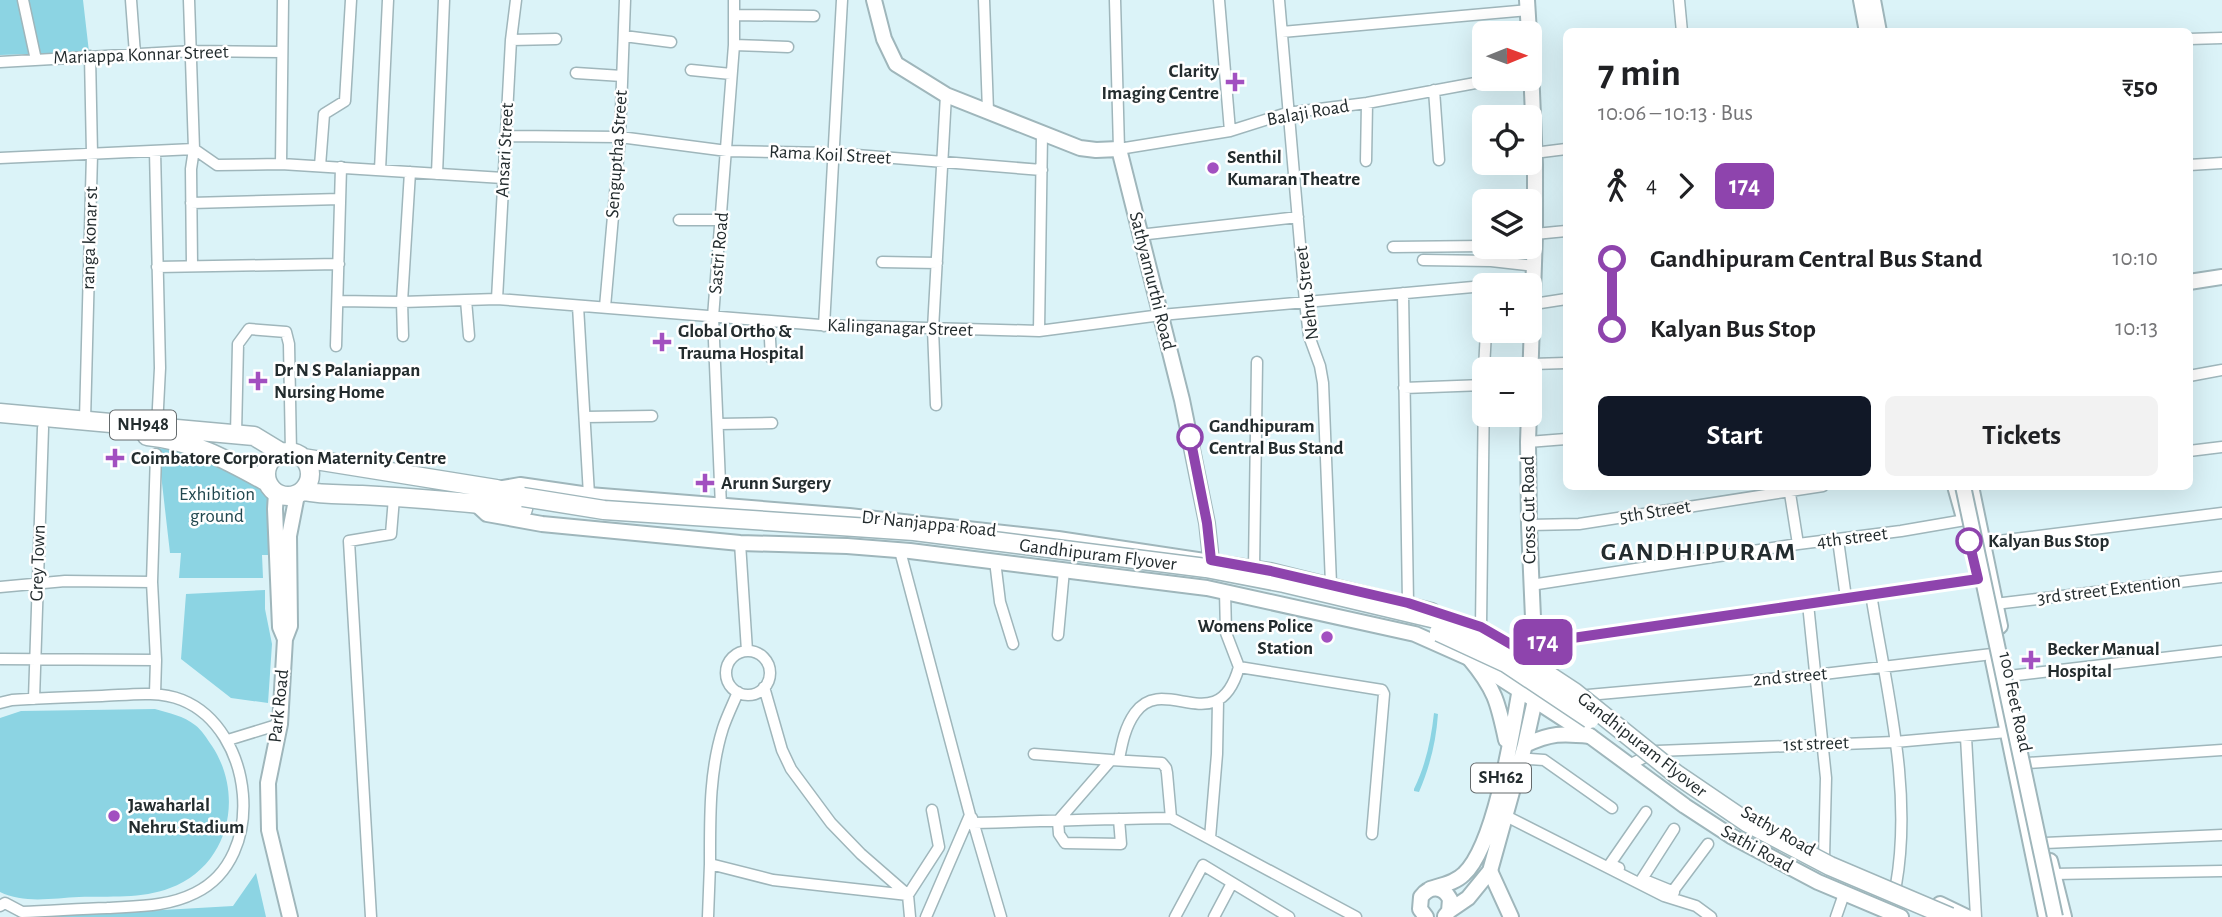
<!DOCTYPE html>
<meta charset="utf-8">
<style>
:root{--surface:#fff;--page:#f2f2f2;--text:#202124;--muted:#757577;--accent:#111827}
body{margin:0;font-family:"Alegreya Sans",sans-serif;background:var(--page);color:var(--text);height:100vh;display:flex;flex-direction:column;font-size:26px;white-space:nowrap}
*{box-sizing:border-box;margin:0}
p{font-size:23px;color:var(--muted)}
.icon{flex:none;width:38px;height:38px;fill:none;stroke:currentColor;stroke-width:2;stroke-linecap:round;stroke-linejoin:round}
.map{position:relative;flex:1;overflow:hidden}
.panel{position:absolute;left:1563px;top:28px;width:630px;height:462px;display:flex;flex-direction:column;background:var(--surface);border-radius:10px;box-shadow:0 7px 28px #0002}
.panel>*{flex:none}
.badge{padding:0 14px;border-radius:10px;font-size:24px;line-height:46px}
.needle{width:46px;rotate:89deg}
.controls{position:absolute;left:1472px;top:21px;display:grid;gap:14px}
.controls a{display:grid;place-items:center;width:70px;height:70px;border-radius:10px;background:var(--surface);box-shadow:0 7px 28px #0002;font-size:35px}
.map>.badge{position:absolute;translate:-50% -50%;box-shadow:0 0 0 4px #fff}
.legs{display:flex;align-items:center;gap:10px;height:77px;padding:0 35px;font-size:23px}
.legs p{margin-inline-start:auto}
.summary{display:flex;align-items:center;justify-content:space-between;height:119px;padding:0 35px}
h1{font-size:38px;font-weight:700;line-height:52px}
.primary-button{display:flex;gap:14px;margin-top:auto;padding:14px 35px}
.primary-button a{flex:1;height:80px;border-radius:10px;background:var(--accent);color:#fff;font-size:28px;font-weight:700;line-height:80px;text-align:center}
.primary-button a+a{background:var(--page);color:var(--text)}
ul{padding:0 35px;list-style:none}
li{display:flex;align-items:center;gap:24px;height:70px;font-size:26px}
li i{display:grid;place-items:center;width:10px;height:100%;margin:0 9px;background:currentColor}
li i::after{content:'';width:18px;height:18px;margin:-9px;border:5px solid;border-radius:50%;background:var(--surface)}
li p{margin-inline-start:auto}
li:first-child i{background:linear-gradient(#0000 50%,currentColor 0)}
li:last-child i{background:linear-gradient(currentColor 50%,#0000 0)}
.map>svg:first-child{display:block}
.green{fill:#8cd4e3}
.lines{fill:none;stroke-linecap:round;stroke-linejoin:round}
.street-casing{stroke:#9fb6bb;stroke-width:13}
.secondary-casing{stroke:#9fb6bb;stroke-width:18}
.primary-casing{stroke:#9fb6bb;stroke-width:18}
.highway-casing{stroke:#9fb6bb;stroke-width:21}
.street{stroke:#fff;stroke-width:10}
.secondary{stroke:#fff;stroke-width:14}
.primary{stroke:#fff;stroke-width:14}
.highway{stroke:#fff;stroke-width:18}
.primary-bridge-casing{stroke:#9fb6bb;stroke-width:18;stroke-linecap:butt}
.highway-bridge-casing{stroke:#9fb6bb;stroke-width:21;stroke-linecap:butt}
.primary-bridge{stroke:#fff;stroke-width:14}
.highway-bridge{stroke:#fff;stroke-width:18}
.line-1-casing{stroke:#fff;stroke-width:16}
.line-1{stroke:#8e44ad;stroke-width:10}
.poi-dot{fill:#a250c0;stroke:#fff;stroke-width:2.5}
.stop-1-dot{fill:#fff;stroke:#8e44ad;stroke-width:3.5}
.labels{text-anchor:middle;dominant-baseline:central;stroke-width:5;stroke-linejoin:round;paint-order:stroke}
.shield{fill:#fff;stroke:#656b6d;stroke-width:2}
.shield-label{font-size:18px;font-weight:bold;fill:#232c2e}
.street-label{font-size:19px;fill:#232c2e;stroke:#fff}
.poi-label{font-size:19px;font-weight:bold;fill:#232c2e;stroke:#fff;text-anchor:start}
.stop-label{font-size:19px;font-weight:bold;fill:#232c2e;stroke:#fff;text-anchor:start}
.park-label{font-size:19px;fill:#21474f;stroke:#fff}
.district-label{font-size:26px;font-weight:bold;letter-spacing:2px;fill:#232c2e;stroke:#fff}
</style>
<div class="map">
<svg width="2222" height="917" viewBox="0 0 2222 917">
<rect width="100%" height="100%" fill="#dbf3f8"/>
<path class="green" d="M 0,0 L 83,0 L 89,52 L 0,55 Z
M 158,448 L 266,460 L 272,476 L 274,555 L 262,555 L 263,578 L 179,578 L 181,553 L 170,553 Z
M 265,590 L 265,609 L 272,644 L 268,703 L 231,698 L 181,659 L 186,594 Z
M 155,709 C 169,713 184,716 195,725 C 202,730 207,739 212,746 C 245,796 229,866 170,888 C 142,899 109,896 79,897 C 54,898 24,904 0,892 L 0,718 L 21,711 Z
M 1434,713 L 1438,714 C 1436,742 1430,766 1419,792 L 1414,791 L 1414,789 C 1426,764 1431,740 1434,713 Z
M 256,873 L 266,917 L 41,917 L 233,906 Z"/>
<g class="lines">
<g class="street-casing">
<path id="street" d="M 23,0 L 36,60
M 131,0 L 135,54
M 189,0 L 194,149 L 191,169 L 192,265
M 984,0 L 988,111
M 1115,0 L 1119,149 L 1230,131 L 1287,113 L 1367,103 L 1497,79
M 1219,0 L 1230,131
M 1279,0 L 1305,302 L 1309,336 L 1320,366 L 1323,383 L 1331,584
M 1679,0 L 1682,32
M 734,15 L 814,16
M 1282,32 L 1528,10
M 624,36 L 671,42
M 2189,39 L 2222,38
M 511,40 L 556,39
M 734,45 L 788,47
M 0,62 L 192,51 L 282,52
M 691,70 L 731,74
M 576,73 L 622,76
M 1434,90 L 1439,160
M 506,136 L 620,137 L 727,151 L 832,153 L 1042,170
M 194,149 L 217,165 L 281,164 L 503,178
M 155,151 L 160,368 L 157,427
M 1534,153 L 1566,149
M 0,158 L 194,149
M 1366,161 L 1367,103
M 281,164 L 283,0
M 2189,165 L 2222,163
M 320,166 L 324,114 L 345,101 L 351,0
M 380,170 L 388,0
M 410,172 L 402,302 L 497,299 L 820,325 L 1039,331 L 1161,315 L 1484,286
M 437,174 L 444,0
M 191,203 L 340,199
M 679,220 L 722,220
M 1535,234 L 1566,231
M 1139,235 L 1298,217
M 1393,247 L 1484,246
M 1423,260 L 1491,261 L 1535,266
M 882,262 L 937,263
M 157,267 L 339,264
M 1488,285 L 1534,281
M 1403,293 L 1408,603
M 497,299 L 511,40 L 516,0
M 466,300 L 469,336
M 339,301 L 402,302 L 403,336
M 1534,304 L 1566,299
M 578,306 L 589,495
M 605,307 L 620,137 L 625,0
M 769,321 L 771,358
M 824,326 L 842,0
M 1039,331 L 1042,134
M 336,346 L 341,167
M 1532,364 L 1566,363
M 1484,369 L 1486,331
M 2189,376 L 2222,370
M 1404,388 L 1484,385
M 936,405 L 933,329 L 946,95
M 585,417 L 652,416
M 85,420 L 92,154 L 90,56
M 718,424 L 772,423
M 236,434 L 238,344 L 249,329 L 286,332 L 289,344 L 291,453
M 1528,442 L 1566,439
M 2189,451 L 2222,447
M 1789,487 L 1798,544
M 721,507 L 713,317 L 734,45 L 734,0
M 1529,525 L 1579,524 L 1823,486
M 1838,540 L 1846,598
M 740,543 L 747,651
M 1982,543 L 2222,513
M 900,551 L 970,815 L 926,917
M 995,561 L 1000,602 L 1013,644
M 1254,568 L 1257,362
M 1531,585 L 1798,544 L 1901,531 L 1965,520
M 0,587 L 65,581 L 152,582
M 1225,591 L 1226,633 L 1239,667 L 1382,690 L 1384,694 L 1372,834
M 1871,594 C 1886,689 1913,789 1896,885
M 1808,604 L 1826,778 L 1824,858
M 1995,604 L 2222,577
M 1481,627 L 1484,389
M 1058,635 L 1064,570
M 1534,641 L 1552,641 L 1978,579
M726 673a22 22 0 1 1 44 0a22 22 0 1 1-44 0Z
M 0,659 L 156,660
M 2000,677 L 2222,651
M 738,692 C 733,704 727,716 723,728 C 709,772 710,818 710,864 L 773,880 L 908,895 L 861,854 L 831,823 L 791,769 L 782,750 L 764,687
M 155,694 L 156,660 L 152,582 L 156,454
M 1588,695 L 1815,675 L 1992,654
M 34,699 L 43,428
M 0,703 L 12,700 C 42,698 72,697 102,696 C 128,695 157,690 182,700 C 254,729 268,858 195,893 C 167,907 138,906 107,908 C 78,909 50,911 22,912
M 1966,737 L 1976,917
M 228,740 L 280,724
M 1034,754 L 1111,760
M 1119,759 C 1122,743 1125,727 1135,713 C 1164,672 1218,742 1239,667
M 1520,763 L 1530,759 L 1544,760 L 1612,808
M 2028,763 L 2222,750
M 1629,765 L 1657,751 L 1895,742 L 2007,732
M 1506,816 L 1664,896 L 1696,906 L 1711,917
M 972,818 L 1001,917
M 1171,818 L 1356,917
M 973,823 C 1039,821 1105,819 1171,818 L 1167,773 L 1166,768 L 1162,763 L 1111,760 L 1058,821 L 1059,834 L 1065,843 L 1121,844 L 1119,819
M 1210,838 L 1217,754 L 1218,701
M 2045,843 L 2222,835
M 1619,868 L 1610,864 L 1646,812
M 2053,874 L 2222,871
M 1642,879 L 1674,892
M 1642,879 L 1674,829
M 1670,895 L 1708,844
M 0,906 L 5,903 L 22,912
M 371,917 L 349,541 L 391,534 L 394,498
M 708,917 L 710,864
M 910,917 L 908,895 L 939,847 L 932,810
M 1175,917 L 1203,865 L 1289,917
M 1214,917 L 1232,883
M 1836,917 L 1844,894"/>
</g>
<g class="secondary-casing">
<path id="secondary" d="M 874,0 L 884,39 L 896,64 L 946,95 L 1080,148 L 1096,150 L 1119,149 L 1182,400 L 1207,523 L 1211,560 L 1214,568
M 2189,282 L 2222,277
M 497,489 L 520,485 L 589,495 L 849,516 L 1058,539 L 1271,571 L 1432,611
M 276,493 L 275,509 L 280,627 L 285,639
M 475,503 L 487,514 L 542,524 L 740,543 L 847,546 L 910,551 L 1207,588 L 1415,634 L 1469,658 L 1519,690 L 1590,736 L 1685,806 L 1731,836 L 1818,882 L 1901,917
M 1490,871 L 1511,917
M 1940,904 L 1967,917
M 290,917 L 269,830 L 268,783 L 280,724 L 285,639 L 290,626 L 289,536 L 297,495"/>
</g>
<g class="primary-casing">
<path id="primary" d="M 1527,0 L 1529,33
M 1861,0 L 1867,32
M 1873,0 L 1879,32
M 1955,486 L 1964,518
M 1971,486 L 2000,626
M 1469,658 C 1495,689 1498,702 1506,740
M 1993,661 L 2046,917
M 1525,745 C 1551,733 1562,733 1590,736
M 2050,861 L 2064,917
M 1430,889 C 1442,885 1455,883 1464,874 C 1498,842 1515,714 1524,665
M 1449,911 L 1468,898 L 1490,871 L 1525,745 L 1535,700 L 1540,662 L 1534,641 L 1529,525 L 1528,442 L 1535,234 L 1535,165 L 1530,43
M 1426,917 L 1420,909 L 1421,897 C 1430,885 1443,886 1450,899 L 1449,911 L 1445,916"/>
</g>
<g class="highway-casing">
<path id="highway" d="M 0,413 L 254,436 L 282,453
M 147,436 C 192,440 229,461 267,482
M266 474a22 22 0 1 1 44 0a22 22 0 1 1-44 0Z
M 303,458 L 496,489 L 523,497
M 303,491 C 323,495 342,494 362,495 C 416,498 469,502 523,509"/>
</g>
<use href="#street" class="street"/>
<use href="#secondary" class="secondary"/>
<use href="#primary" class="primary"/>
<use href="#highway" class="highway"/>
<g class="primary-bridge-casing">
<path id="primary-bridge" d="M 1963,486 L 2055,917"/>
</g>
<g class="highway-bridge-casing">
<path id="highway-bridge" d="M 523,497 L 604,510 L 914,531 L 1206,568 L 1284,583 L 1440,620 L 1473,632 L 1536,667 L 1574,692 L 1676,774 L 1748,823 L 1830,866 L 1950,917
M 1439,632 L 1506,663 L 1590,719"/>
</g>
<use href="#primary-bridge" class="primary-bridge"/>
<use href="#highway-bridge" class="highway-bridge"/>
</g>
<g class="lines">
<g class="line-1-casing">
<path id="line-1" d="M 1190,437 L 1207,523 L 1211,560 L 1271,571 L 1408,603 L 1481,627 L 1526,653 L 1534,641 L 1552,641 L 1978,579 L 1969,541"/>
</g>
<use href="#line-1" class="line-1"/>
</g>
<g class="poi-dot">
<path d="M1231.5 71.5h7v7h7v7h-7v7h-7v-7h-7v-7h7z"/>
<circle cx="1213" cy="168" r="7"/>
<path d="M658.5 331.5h7v7h7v7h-7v7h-7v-7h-7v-7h7z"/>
<path d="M254.5 370.5h7v7h7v7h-7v7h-7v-7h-7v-7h7z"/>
<path d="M111.5 447.5h7v7h7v7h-7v7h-7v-7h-7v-7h7z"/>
<path d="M701.5 472.5h7v7h7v7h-7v7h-7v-7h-7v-7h7z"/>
<circle cx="1327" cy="637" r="7"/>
<path d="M2027.5 649.5h7v7h7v7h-7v7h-7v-7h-7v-7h7z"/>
<circle cx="114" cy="816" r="7"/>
</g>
<g class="stop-1-dot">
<circle cx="1190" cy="437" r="12"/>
<circle cx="1969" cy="541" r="12"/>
</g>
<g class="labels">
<g class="shield">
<rect x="110" y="410.5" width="66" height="29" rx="5"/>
<rect x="1471" y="763.5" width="60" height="29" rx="5"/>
</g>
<g class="shield-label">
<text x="143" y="425">NH948</text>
<text x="1501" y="778">SH162</text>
</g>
<g class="street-label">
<text transform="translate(141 55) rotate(-2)">Mariappa Konnar Street</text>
<text transform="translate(1308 113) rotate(-10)">Balaji Road</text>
<text transform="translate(505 150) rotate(-87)">Ansari Street</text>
<text transform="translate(617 154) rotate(-86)">Senguptha Street</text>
<text transform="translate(830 155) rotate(3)">Rama Koil Street</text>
<text transform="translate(90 238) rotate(-88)">ranga konar st</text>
<text transform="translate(719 253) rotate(-85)">Sastri Road</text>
<text transform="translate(1152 281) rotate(76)">Sathyamurthi Road</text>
<text transform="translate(1307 293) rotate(-97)">Nehru Street</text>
<text transform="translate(900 328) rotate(2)">Kalinganagar Street</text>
<text transform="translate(1529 510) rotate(-91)">Cross Cut Road</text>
<text transform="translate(1655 512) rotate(-9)">5th Street</text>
<text transform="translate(929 524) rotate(6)">Dr Nanjappa Road</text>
<text transform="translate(1852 538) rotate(-7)">4th street</text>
<text transform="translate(1098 555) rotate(7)">Gandhipuram Flyover</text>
<text transform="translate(38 563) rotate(-88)">Grey Town</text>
<text transform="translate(2109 590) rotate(-7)">3rd street Extention</text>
<text transform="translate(1790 677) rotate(-5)">2nd street</text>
<text transform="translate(2015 702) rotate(78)">100 Feet Road</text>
<text transform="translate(279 706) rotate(-84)">Park Road</text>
<text transform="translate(1816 744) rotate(-2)">1st street</text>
<text transform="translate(1642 745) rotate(38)">Gandhipuram Flyover</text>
<text transform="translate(1778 831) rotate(30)">Sathy Road</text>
<text transform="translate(1757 849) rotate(29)">Sathi Road</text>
</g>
<g class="poi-label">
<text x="1219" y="71" text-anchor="end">Clarity<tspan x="1219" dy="22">Imaging Centre</tspan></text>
<text x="1227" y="157">Senthil<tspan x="1227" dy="22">Kumaran Theatre</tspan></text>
<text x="678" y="331">Global Ortho &amp;<tspan x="678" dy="22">Trauma Hospital</tspan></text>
<text x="274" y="370">Dr N S Palaniappan<tspan x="274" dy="22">Nursing Home</tspan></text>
<text x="131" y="458">Coimbatore Corporation Maternity Centre</text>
<text x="721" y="483">Arunn Surgery</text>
<text x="1313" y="626" text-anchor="end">Womens Police<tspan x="1313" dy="22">Station</tspan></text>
<text x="2047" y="649">Becker Manual<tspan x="2047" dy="22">Hospital</tspan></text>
<text x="128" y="805">Jawaharlal<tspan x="128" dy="22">Nehru Stadium</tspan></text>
</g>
<g class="stop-label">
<text x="1209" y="426">Gandhipuram<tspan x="1209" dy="22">Central Bus Stand</tspan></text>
<text x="1988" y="541">Kalyan Bus Stop</text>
</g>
<g class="park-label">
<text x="217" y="494">Exhibition<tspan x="217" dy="22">ground</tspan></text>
</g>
<g class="district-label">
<text x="1699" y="552">GANDHIPURAM</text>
</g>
</g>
</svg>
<div class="controls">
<a><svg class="needle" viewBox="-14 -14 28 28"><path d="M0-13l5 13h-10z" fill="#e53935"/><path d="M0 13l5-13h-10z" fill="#757577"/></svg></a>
<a><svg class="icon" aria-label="locate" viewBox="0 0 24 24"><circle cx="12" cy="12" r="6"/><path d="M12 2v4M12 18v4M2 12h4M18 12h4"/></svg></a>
<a><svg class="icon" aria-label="layers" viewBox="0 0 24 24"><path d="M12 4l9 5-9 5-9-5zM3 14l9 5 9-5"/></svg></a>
<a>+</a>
<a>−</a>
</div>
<b class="badge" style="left:1543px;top:642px;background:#8e44ad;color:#fff">174</b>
<section class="panel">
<div class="summary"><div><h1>7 min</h1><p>10:06 – 10:13 · Bus</p></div><b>₹50</b></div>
<div class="legs"><svg class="icon" aria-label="walk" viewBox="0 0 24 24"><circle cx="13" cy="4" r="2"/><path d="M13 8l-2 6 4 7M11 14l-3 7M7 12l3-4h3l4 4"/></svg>4<svg class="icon" aria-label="forward" viewBox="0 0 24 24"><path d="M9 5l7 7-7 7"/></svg><b class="badge" style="background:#8e44ad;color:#fff">174</b></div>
<ul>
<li><i style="color:#8e44ad"></i><b>Gandhipuram Central Bus Stand</b><p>10:10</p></li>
<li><i style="color:#8e44ad"></i><b>Kalyan Bus Stop</b><p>10:13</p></li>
</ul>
<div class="primary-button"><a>Start</a><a>Tickets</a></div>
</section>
</div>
